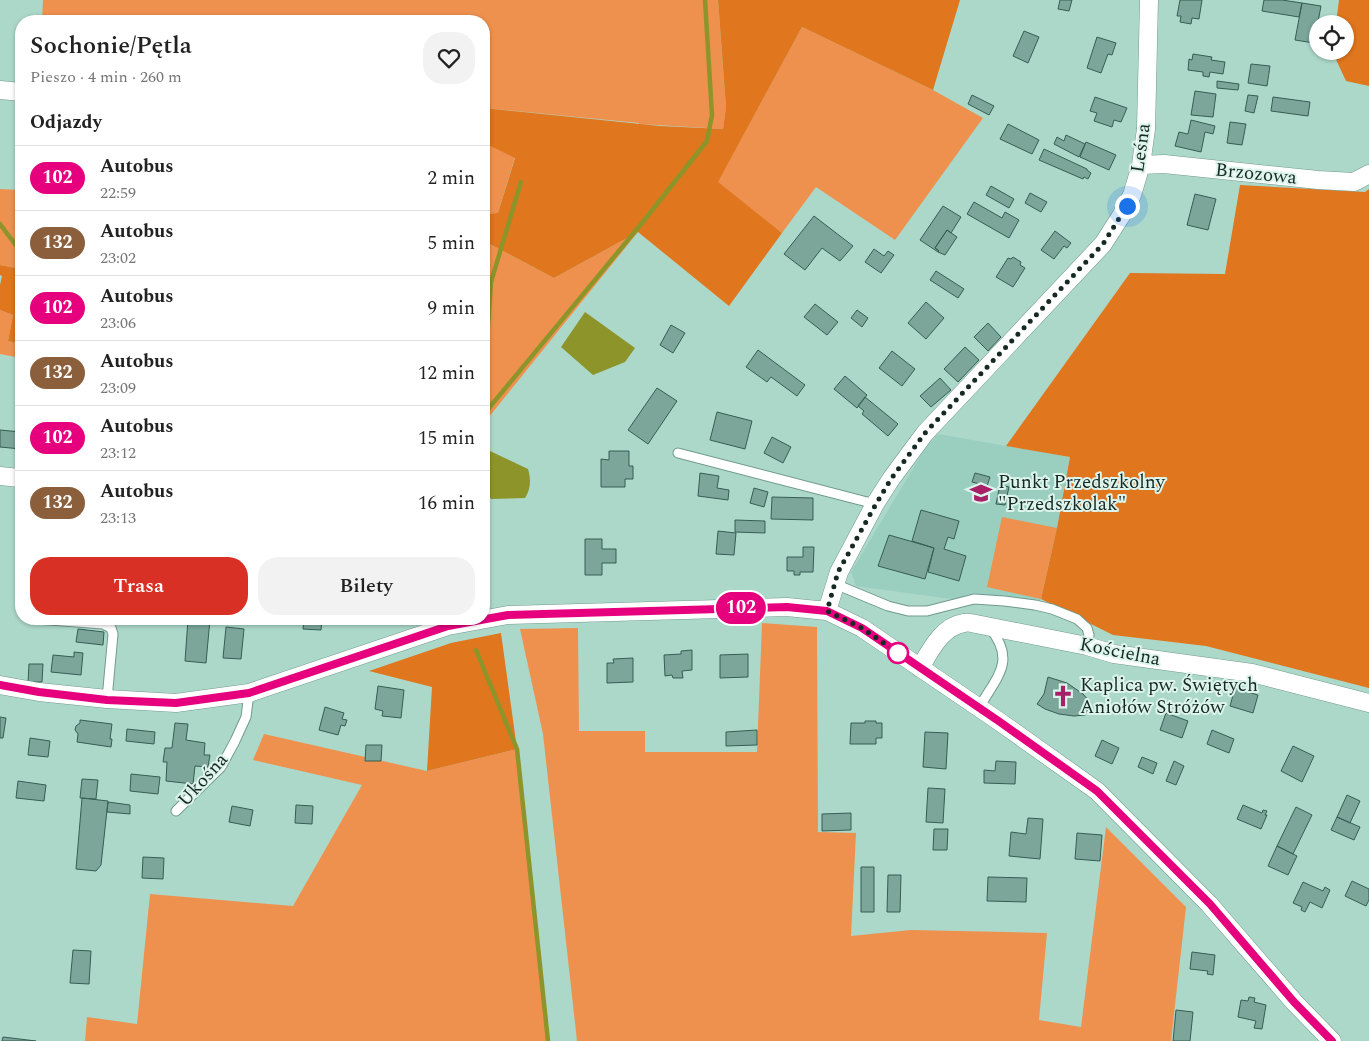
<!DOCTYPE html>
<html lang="pl">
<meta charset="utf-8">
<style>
:root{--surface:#fff;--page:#f2f2f2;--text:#222;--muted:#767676;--line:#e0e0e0;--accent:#d93025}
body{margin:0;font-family:Spectral,serif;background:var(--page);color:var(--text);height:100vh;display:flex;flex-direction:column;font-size:19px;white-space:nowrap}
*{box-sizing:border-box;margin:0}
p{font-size:16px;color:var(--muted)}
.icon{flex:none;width:28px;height:28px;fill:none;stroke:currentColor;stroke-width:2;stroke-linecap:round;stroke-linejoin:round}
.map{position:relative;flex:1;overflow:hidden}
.sheet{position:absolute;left:15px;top:15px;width:475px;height:610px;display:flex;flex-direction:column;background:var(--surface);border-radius:20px;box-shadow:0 1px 4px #0004}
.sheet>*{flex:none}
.badge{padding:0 10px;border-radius:16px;font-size:18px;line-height:32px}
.controls{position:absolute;left:1309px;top:15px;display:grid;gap:10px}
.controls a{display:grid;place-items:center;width:45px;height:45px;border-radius:50%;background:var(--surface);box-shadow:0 1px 4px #0004;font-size:25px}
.you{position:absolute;width:25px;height:25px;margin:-12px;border:4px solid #fff;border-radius:50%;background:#1a73e8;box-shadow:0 0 0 8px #1a73e833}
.map>.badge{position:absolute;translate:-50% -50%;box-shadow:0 0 0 2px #fff}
h2{padding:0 15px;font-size:19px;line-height:45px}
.round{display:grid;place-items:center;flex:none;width:52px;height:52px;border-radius:20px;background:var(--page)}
.overview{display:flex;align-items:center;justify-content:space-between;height:85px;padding:0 15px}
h1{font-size:24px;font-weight:600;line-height:38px}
.cta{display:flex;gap:10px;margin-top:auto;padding:10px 15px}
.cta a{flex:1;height:58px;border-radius:20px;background:var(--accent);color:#fff;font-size:20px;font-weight:600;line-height:58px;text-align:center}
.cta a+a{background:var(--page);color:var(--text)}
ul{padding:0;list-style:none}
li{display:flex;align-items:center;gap:15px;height:65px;padding:0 15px;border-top:1px solid var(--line)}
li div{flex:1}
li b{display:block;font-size:19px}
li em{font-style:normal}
li .badge{min-width:55px;font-weight:700;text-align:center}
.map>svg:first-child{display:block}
.built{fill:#9acfbf}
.green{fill:#ef914e}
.forest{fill:#e0761d}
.water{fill:#8d952a}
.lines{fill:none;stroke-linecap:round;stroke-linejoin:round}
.stream{stroke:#8d952a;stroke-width:4.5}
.building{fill:#7ba699;stroke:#365e53}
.service-casing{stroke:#709a8d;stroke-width:11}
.minor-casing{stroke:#709a8d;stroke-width:19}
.service{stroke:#fff;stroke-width:9}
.minor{stroke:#fff;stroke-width:18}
.line-casing{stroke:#fff;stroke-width:11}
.line{stroke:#e6007e;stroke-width:8}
.walk{stroke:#172923;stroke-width:5;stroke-dasharray:0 9}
.stop-dot{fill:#fff;stroke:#e6007e;stroke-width:2.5}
.labels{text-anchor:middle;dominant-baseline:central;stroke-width:4;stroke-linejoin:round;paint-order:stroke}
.street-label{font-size:19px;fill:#172923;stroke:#ddf4ec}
.poi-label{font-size:19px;fill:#172923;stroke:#ddf4ec;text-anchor:start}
</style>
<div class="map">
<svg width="1369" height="1041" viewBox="0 0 1369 1041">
<rect width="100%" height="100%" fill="#acd8ca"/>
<path class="built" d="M 938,434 L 1070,457 L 1057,528 L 1038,611 L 856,586 L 851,572 L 924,450 Z"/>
<path class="green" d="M 43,0 L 718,0 L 726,107 L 723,129 L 639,124 L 639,123 L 484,108 L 484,21 L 42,21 Z
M 802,27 L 933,90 L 983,118 L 895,240 L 816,187 L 782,233 L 717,183 Z
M 484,143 L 515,157 L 498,213 L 484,214 Z
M 0,189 L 21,190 L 21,269 L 0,265 Z
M 638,232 L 484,423 L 484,244 L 488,243 L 554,278 Z
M 0,310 L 13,315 L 8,341 L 21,344 L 21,358 L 0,354 Z
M 1002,517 L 1057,528 L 1041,599 L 987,587 Z
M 762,623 L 817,627 L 818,832 L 856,833 L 851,936 L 911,930 L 1047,933 L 1039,1020 L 1081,1027 L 1106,827 L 1186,907 L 1171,1041 L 577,1041 L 543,734 L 520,629 L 578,628 L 579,731 L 645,731 L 645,752 L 757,752 Z
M 264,734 L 427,771 L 517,749 L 548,1041 L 85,1041 L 87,1017 L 137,1024 L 150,894 L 293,906 L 362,785 L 253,760 Z"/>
<path class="forest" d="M 718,0 L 960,0 L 933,90 L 802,27 L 718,182 L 782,233 L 729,306 L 638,232 L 554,278 L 488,243 L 484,244 L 484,214 L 498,213 L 515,158 L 484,143 L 484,108 L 660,126 L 723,129 L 726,107 Z
M 1339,0 L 1369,0 L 1369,86 L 1346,81 L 1332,51 L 1345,51 L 1345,24 L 1336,24 Z
M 1240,185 L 1365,192 L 1369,189 L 1369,688 L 1206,646 L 1113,635 L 1041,599 L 1057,528 L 1070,457 L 1006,446 L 1130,273 L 1225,274 Z
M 0,265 L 21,269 L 21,344 L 8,341 L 13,315 L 0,310 L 0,285 L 2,276 L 0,275 Z
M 501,633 L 517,749 L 427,771 L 432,687 L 369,671 L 451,643 Z"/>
<path class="water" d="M 585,312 L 635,348 L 625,362 L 593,375 L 561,347 Z
M 490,451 L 528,469 C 531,479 531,489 525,498 L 491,499 L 486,491 L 486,472 Z"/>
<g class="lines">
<path class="stream" d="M 0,224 L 21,252
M 484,343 L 488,325 L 491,282 L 521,182
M 484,414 L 642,223 L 707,141 L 712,115 L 705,0
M 476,650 L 517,749 L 548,1041"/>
</g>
<path class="building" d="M 1060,0 L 1072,0 L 1069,11 L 1058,9 Z
M 1180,0 L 1202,0 L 1199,19 L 1192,18 L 1191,24 L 1180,22 L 1181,16 L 1177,16 Z
M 1264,0 L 1282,0 L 1302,3 L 1299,17 L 1262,11 Z
M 1302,3 L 1321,6 L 1314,43 L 1295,40 Z
M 1024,31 L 1039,37 L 1028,63 L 1013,56 Z
M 1097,37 L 1116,43 L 1112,55 L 1108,54 L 1101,73 L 1087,68 Z
M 1193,54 L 1212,57 L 1211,60 L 1225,62 L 1223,74 L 1210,72 L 1209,77 L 1203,76 L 1203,72 L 1188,70 L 1189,59 L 1192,60 Z
M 1251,64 L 1270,66 L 1267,86 L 1248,83 Z
M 1217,81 L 1239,84 L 1238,90 L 1217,88 Z
M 1195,91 L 1216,94 L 1213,117 L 1191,115 Z
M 972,95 L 994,106 L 989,115 L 968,104 Z
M 1248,95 L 1258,96 L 1254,113 L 1245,111 Z
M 1095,97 L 1127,108 L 1121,122 L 1114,120 L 1112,127 L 1094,121 L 1097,113 L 1090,111 Z
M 1273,97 L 1310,102 L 1308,116 L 1271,111 Z
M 1191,120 L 1215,126 L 1213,134 L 1205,132 L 1201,152 L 1175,146 L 1179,132 L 1188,134 Z
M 1230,122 L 1246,124 L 1242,145 L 1227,143 Z
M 1008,124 L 1039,140 L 1032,154 L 1000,139 Z
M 1066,135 L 1085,144 L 1079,157 L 1054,144 L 1057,137 L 1064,141 Z
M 1086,142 L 1116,155 L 1109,170 L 1080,157 Z
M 1044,149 L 1087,169 L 1087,170 L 1091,173 L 1088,179 L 1084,177 L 1083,179 L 1039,160 Z
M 991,186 L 1014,199 L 1009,208 L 986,195 Z
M 1030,193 L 1047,202 L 1041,212 L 1025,203 Z
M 1195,194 L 1216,199 L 1208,230 L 1187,225 Z
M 974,202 L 1002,218 L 1005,212 L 1019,220 L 1009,238 L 967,214 Z
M 943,206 L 961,217 L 951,233 L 947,230 L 935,248 L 939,251 L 938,252 L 920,240 Z
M 814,216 L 853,246 L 840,261 L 822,248 L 805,270 L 784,254 Z
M 947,230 L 957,237 L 945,255 L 938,252 L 939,251 L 935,248 Z
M 1055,231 L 1071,243 L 1067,248 L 1064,246 L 1054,259 L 1041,250 Z
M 874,249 L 884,256 L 888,251 L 894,255 L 881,273 L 865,262 Z
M 1013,257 L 1021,262 L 1020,265 L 1025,268 L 1013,287 L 996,277 L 1008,258 L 1011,259 Z
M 936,271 L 964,289 L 958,298 L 930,280 Z
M 926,302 L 944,318 L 926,339 L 908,323 Z
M 815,304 L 838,322 L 827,335 L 804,317 Z
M 857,310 L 868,318 L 862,327 L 851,318 Z
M 988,323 L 1001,337 L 988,351 L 974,337 Z
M 671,325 L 685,333 L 673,353 L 660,345 Z
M 965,347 L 979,360 L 958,382 L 944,369 Z
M 758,350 L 805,385 L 797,396 L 771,377 L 767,382 L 746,367 Z
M 892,351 L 915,369 L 902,386 L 879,368 Z
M 845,376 L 867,395 L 857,408 L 834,389 Z
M 940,378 L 951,390 L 931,407 L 920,396 Z
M 657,388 L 677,401 L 648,444 L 628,430 Z
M 865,397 L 898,424 L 888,436 L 862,414 L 864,411 L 858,406 Z
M 717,412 L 752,421 L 745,449 L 710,440 Z
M 0,430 L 21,432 L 21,449 L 0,447 Z
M 772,437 L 791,447 L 783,463 L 764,453 Z
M 609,451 L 629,451 L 629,466 L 633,466 L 633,479 L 625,479 L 625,487 L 601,487 L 601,459 L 609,460 Z
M 700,473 L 719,476 L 717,488 L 729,490 L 728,500 L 698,496 Z
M 975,473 L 990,477 L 987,486 L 972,482 Z
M 1000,485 L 1009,487 L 1005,505 L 996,504 Z
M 754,488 L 768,492 L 764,507 L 750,503 Z
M 772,497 L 813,498 L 813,520 L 771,519 Z
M 921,510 L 959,521 L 954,539 L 948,537 L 944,549 L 966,556 L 959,581 L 928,572 L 934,548 L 912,541 Z
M 735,520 L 765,521 L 765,533 L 735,532 Z
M 718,531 L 736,533 L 734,555 L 716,554 Z
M 889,535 L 934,548 L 925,579 L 878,566 Z
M 585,539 L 602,539 L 602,549 L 616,549 L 616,563 L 602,563 L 602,575 L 585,575 Z
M 803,547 L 814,547 L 813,572 L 800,572 L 800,575 L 794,575 L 794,571 L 787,571 L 787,557 L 803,557 Z
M 188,619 L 210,619 L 206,663 L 185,661 Z
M 304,619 L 322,619 L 321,630 L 303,629 Z
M 226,627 L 244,629 L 241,659 L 223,658 Z
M 78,629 L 104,632 L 103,645 L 76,642 Z
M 692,650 L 692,670 L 682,671 L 683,678 L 673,678 L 672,675 L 665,676 L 664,655 L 681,654 L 681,651 Z
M 74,652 L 83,653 L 81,675 L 51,672 L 53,655 L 74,657 Z
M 748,654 L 748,677 L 720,678 L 720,655 Z
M 633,658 L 633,682 L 607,683 L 607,663 L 614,663 L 613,659 Z
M 29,664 L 43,664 L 42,682 L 28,682 Z
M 1048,677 L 1067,683 L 1083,694 L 1090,702 L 1088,710 L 1085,715 L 1074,716 L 1059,714 L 1045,709 L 1037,704 L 1044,694 Z
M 378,686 L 404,690 L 401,718 L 382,716 L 383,711 L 375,709 Z
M 1235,688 L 1258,695 L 1253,713 L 1230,706 Z
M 325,707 L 344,713 L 342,719 L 347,720 L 345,726 L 341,725 L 338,735 L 319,730 Z
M 1166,713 L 1188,721 L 1182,738 L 1160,730 Z
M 0,717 L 6,718 L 3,738 L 0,738 Z
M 80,720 L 112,724 L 110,739 L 112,739 L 111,747 L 77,742 L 78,734 L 75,730 L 76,726 L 80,723 Z
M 865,721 L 876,721 L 876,723 L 882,723 L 882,738 L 876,738 L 876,744 L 850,744 L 851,723 L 865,723 Z
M 175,723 L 188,724 L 186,740 L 205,743 L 204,755 L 210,755 L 208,767 L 195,766 L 193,784 L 166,781 L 167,762 L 163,762 L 165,748 L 172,748 Z
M 127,729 L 155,732 L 154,744 L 126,741 Z
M 757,730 L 757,745 L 726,746 L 726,732 Z
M 1212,730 L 1234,739 L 1229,753 L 1207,744 Z
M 925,732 L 948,733 L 946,769 L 923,767 Z
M 30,738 L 50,741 L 48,757 L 28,755 Z
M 1102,740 L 1119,748 L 1112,764 L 1095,756 Z
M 366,745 L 382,745 L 381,761 L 365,761 Z
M 1293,746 L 1314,756 L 1302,782 L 1281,771 Z
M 1142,757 L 1157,763 L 1153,774 L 1138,767 Z
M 996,761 L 1016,762 L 1015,784 L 984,783 L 984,770 L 995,771 Z
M 1174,761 L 1184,766 L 1176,785 L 1166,781 Z
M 131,774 L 160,777 L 158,794 L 130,791 Z
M 82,779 L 98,780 L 96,799 L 80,798 Z
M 18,781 L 46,785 L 44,801 L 16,798 Z
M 928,788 L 945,789 L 943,823 L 926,822 Z
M 1347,795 L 1360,801 L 1350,823 L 1337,817 Z
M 82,798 L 108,801 L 101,865 L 96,871 L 76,869 Z
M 108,802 L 130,805 L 130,814 L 107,812 Z
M 296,805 L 313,806 L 312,824 L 295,823 Z
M 1243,805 L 1262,813 L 1263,810 L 1267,811 L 1265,815 L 1267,815 L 1261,829 L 1237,819 Z
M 232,806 L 253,810 L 250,826 L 229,822 Z
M 1296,807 L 1312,815 L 1293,854 L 1277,846 Z
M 851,813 L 851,830 L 822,831 L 822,814 Z
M 1337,817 L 1360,827 L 1354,840 L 1331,830 Z
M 1028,818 L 1043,819 L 1040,859 L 1009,856 L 1011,832 L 1026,834 Z
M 934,829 L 948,829 L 947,850 L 933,850 Z
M 1077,833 L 1102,835 L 1100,861 L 1075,859 Z
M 1277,846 L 1297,856 L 1288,875 L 1268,866 Z
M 143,857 L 164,858 L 163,879 L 142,878 Z
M 861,867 L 874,867 L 874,912 L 861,912 Z
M 888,875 L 901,875 L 900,912 L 887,912 Z
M 988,877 L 1027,878 L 1026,902 L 987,901 Z
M 1352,881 L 1369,889 L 1369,900 L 1366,906 L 1345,896 Z
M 1303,882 L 1323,891 L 1325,887 L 1330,890 L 1322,908 L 1310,902 L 1305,912 L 1301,910 L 1302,907 L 1293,903 Z
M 73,950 L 91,951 L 89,984 L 70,983 Z
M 1192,952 L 1215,955 L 1213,975 L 1207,974 L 1208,971 L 1190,969 Z
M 1249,997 L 1255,998 L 1254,1002 L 1266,1005 L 1262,1029 L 1254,1028 L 1256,1021 L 1238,1017 L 1241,1000 L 1248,1001 Z
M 1176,1010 L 1193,1012 L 1190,1041 L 1173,1041 Z
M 3,1037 L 36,1041 L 2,1041 Z"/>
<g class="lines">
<g class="service-casing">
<path id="service" d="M 678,453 L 875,504
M 835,584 L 888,606 L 908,611 L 927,611 L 974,599 L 1004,601 L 1035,605 L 1052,609 L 1077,619 L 1087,628 L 1089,635 L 1087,646
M 36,619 L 103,624 L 111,628 L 113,634 L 107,699
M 979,708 C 996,677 1017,662 990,628
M 176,811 L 221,767 L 235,741 L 246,717 L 249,693"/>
</g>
<g class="minor-casing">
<path id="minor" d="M 0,90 L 21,92
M 1141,165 L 1164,164 L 1318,180 L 1354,182 L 1369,174
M 0,476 L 19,478
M 827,611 L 839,572 L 875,504 L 891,479 L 925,433 L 1103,244 L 1121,216 L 1132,195 L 1141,165 L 1146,129 L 1149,0
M 920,668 C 930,651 942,626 964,623 C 968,622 972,623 976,624 L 1087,646 L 1114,654 L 1252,673 L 1369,703
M 0,685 L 39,692 L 107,699 L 176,703 L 249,693 L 448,626 L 508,615 L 787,607 L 827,611 L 862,628 L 1000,722 L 1097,791 L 1209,904 L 1294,1002 L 1332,1041"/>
</g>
<use href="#service" class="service"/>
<use href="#minor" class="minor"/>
</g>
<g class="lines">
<g class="line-casing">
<path id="line" d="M 0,685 L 39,692 L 107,700 L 176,703 L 249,693 L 448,626 L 508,615 L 787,607 L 827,611 L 862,628 L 1000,722 L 1097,791 L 1210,904 L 1294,1002 L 1332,1041"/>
</g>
<use href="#line" class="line"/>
<path class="walk" d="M 898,653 L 862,628 L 827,611 L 838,572 L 876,504 L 891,479 L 914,448 L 925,433 L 1103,244 L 1127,206"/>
</g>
<defs>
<g id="school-bare" transform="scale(1.725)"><path d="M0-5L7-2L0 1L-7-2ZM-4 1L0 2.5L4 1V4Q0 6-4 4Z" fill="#a72068" stroke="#ddf4ec" stroke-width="2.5" paint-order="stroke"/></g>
<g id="church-bare" transform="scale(1.725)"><path d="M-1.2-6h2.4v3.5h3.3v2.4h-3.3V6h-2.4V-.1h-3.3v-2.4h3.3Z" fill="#a72068" stroke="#ddf4ec" stroke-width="2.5" paint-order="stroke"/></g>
</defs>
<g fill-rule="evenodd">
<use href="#school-bare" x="981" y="493"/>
<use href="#church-bare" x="1063" y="696"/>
</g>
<circle class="stop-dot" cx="898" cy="653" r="10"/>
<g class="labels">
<g class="street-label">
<text transform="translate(1141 148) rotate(-82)">Leśna</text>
<text transform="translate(1256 174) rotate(6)">Brzozowa</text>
<text transform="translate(1120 652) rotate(11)">Kościelna</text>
<text transform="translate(203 780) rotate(-48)">Ukośna</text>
</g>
<g class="poi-label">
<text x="998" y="482">Punkt Przedszkolny<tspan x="998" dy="22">"Przedszkolak"</tspan></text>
<text x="1080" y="685">Kaplica pw. Świętych<tspan x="1080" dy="22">Aniołów Stróżów</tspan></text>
</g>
</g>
</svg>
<div class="controls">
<a><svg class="icon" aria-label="locate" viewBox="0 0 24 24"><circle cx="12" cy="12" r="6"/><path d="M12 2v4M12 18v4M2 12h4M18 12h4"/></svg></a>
</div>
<div class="you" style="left:1127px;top:206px"></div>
<b class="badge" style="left:741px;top:608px;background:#e6007e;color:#fff">102</b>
<section class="sheet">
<div class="overview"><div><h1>Sochonie/Pętla</h1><p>Pieszo · 4 min · 260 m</p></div><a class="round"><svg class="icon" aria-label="heart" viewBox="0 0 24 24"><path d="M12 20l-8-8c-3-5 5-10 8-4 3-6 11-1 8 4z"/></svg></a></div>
<h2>Odjazdy</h2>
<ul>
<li><span class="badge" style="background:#e6007e;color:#fff">102</span><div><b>Autobus</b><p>22:59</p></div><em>2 min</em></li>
<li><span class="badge" style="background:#8b5e3c;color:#fff">132</span><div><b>Autobus</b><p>23:02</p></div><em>5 min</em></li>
<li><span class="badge" style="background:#e6007e;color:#fff">102</span><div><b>Autobus</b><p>23:06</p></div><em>9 min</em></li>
<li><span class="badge" style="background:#8b5e3c;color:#fff">132</span><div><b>Autobus</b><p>23:09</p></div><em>12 min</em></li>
<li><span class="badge" style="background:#e6007e;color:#fff">102</span><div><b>Autobus</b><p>23:12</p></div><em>15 min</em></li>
<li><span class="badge" style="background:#8b5e3c;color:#fff">132</span><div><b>Autobus</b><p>23:13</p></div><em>16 min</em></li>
</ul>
<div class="cta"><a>Trasa</a><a>Bilety</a></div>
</section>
</div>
